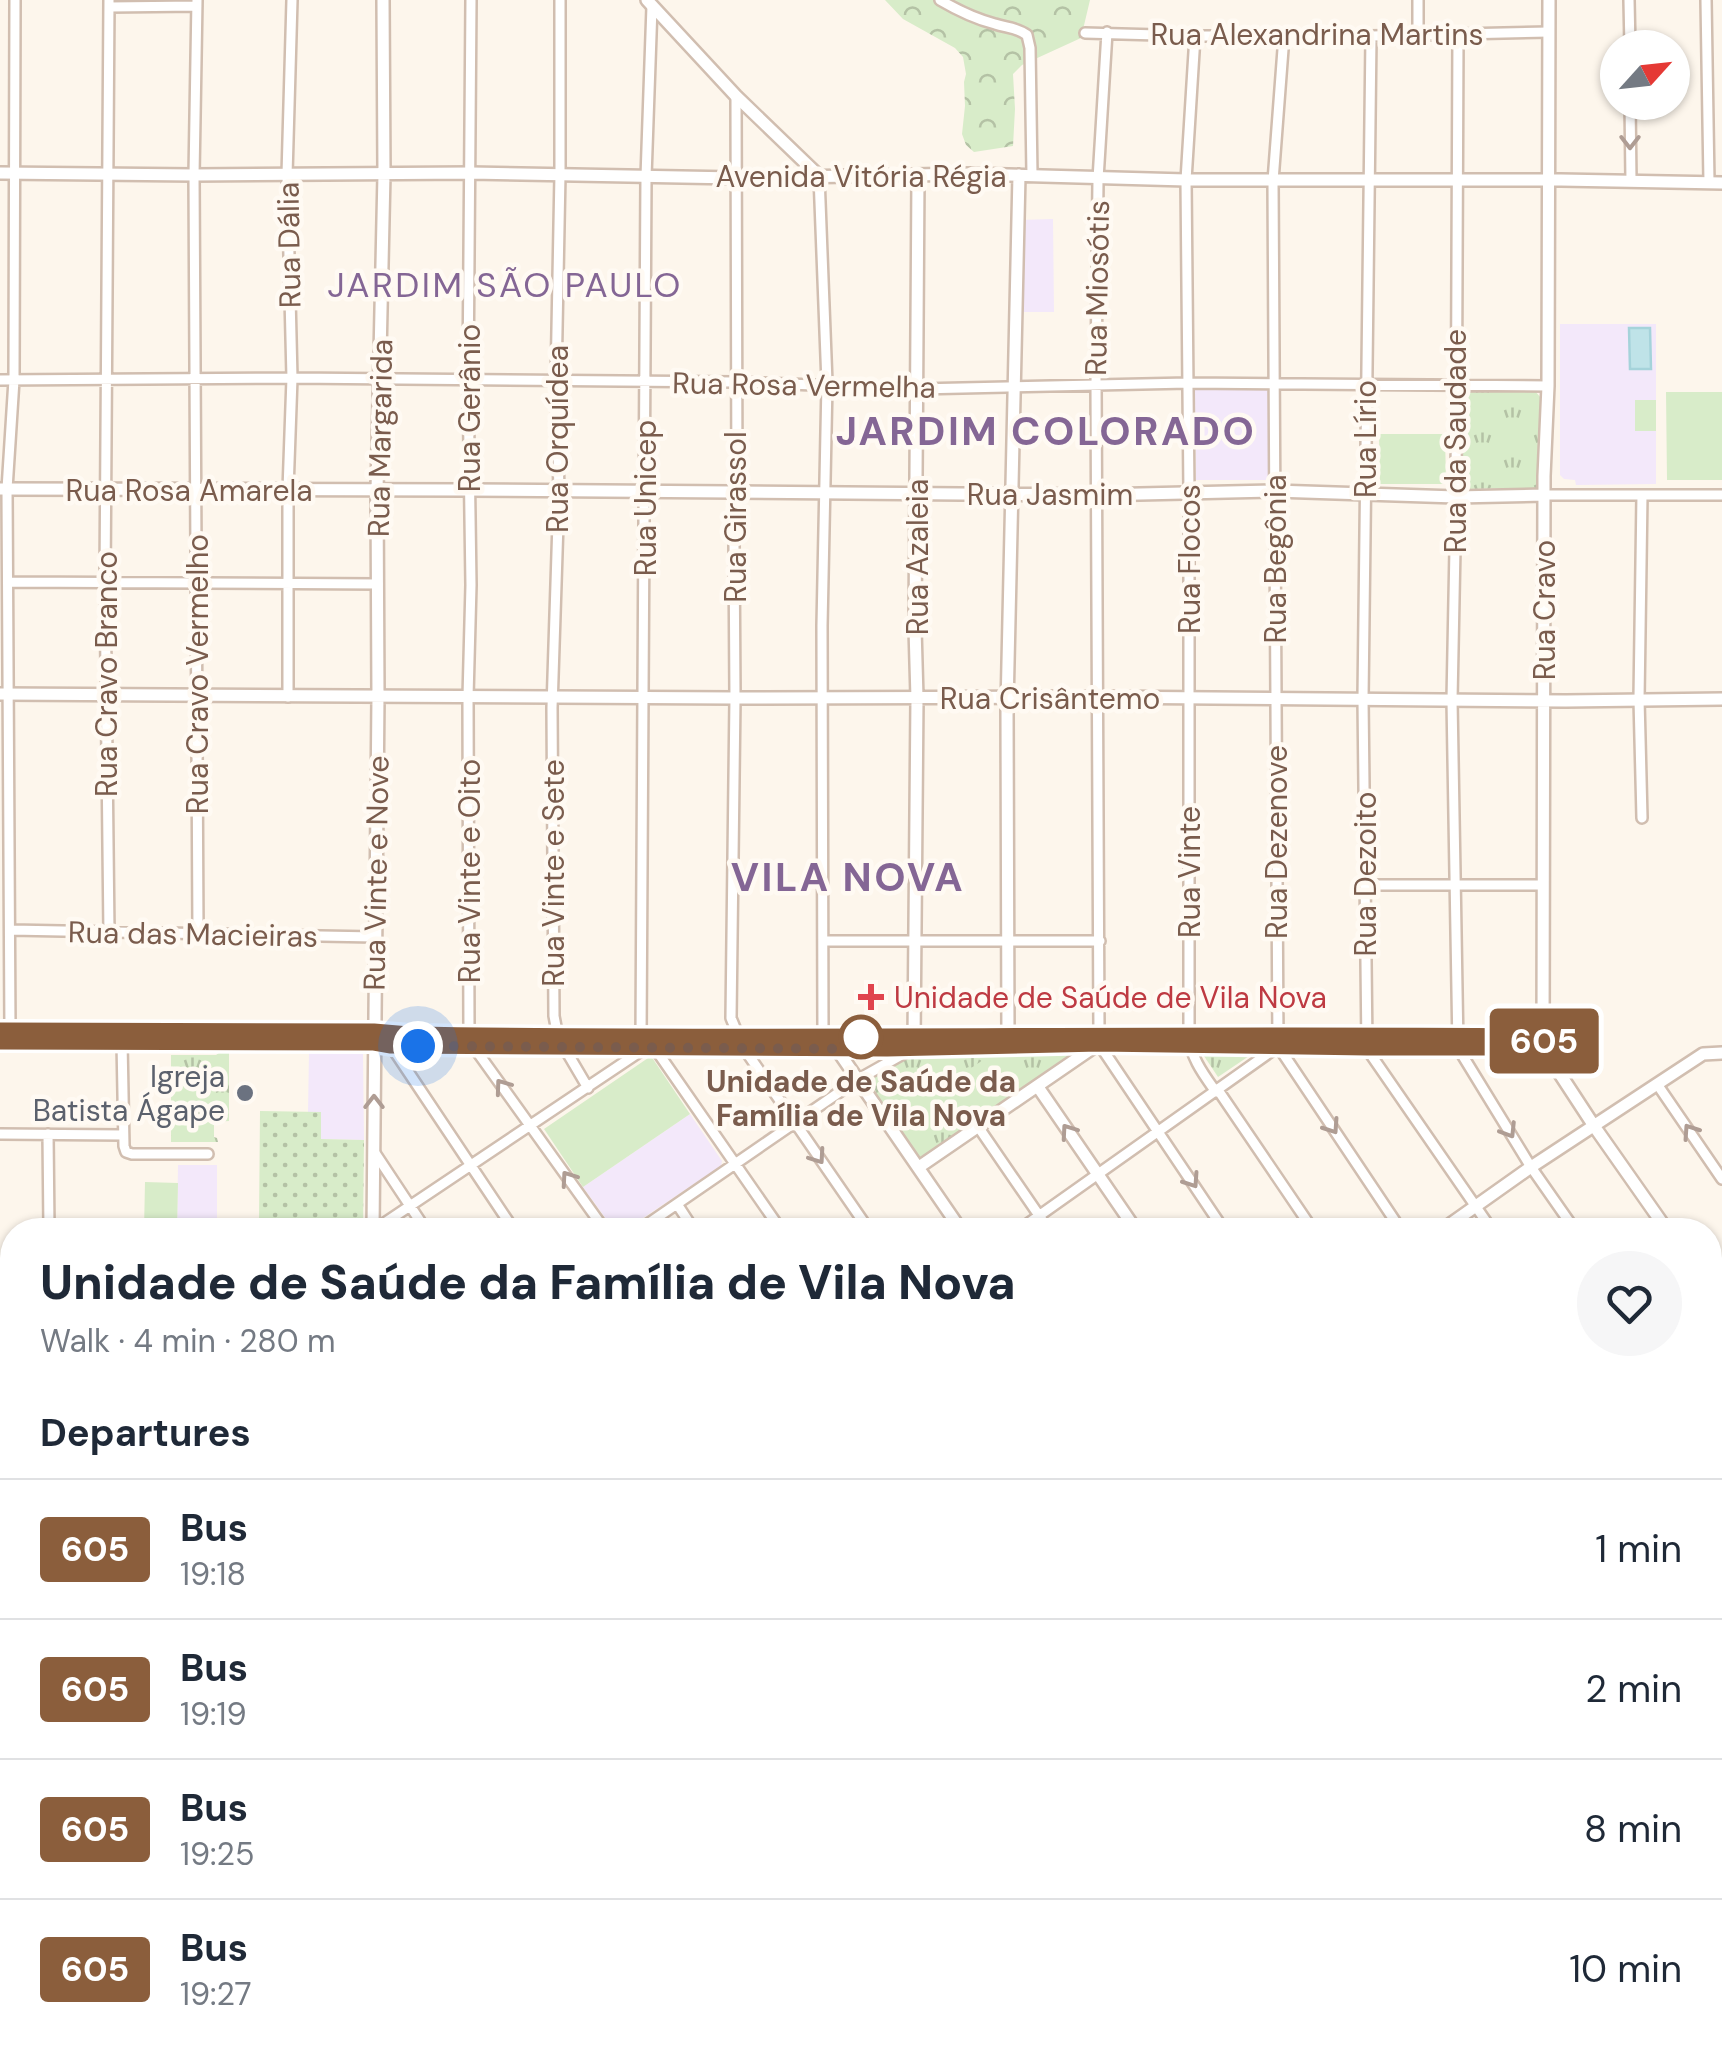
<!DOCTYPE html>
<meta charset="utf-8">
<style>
:root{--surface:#fff;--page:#f6f6f7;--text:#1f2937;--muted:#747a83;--line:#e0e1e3}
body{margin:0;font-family:"DM Sans",sans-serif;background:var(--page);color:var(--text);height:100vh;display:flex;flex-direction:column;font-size:38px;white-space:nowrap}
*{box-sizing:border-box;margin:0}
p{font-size:32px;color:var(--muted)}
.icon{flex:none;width:55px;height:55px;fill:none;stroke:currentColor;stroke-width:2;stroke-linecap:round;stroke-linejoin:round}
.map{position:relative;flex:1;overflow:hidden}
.side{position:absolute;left:0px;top:1218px;width:1722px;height:842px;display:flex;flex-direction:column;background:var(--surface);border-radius:40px 40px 0 0;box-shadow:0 2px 8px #0004}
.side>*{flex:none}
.badge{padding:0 20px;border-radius:8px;font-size:35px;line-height:65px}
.needle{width:65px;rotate:63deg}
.buttons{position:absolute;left:1600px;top:30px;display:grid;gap:20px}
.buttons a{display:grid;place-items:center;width:90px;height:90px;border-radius:50%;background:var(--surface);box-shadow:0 2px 8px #0004;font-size:50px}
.you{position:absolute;width:50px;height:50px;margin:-25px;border:8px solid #fff;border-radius:50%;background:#1a73e8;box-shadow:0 0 0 15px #1a73e833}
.map>.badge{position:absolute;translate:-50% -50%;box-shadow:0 0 0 5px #fff}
h2{padding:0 40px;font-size:38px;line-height:90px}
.round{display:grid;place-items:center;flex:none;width:105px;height:105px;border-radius:52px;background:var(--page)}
.headline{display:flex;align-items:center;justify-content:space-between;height:170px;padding:0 40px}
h1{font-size:48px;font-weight:800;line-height:75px}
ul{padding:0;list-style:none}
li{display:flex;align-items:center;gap:30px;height:140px;padding:0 40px;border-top:2px solid var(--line)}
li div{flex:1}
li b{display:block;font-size:38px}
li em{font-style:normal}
li .badge{min-width:110px;font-weight:700;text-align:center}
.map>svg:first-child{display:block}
.residential{fill:#f5e8da}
.education{fill:#f3e8fa}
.grass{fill:url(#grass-dots)}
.forest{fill:url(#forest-crowns)}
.park{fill:url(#park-tufts)}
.garden{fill:url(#garden-furrows)}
.pitch{fill:#d8ecc9}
.water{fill:#bfe3e8;stroke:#a5d3da;stroke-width:2.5}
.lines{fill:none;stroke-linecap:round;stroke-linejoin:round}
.stream{stroke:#a5d3da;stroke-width:4}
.minor-casing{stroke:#d1beb0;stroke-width:14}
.tertiary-casing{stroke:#d1beb0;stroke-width:16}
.secondary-casing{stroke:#d6c0b0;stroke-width:18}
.minor{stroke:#fff;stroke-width:9}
.tertiary{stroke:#fff;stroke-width:11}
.secondary{stroke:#fff;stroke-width:12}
.oneway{stroke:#af9d94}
.line-casing{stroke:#fff;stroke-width:22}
.line{stroke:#8b5e3c;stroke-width:15}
.walk{stroke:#7a5c4d;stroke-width:10;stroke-dasharray:0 18}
.health-dot{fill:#e0444e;stroke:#fffaf3;stroke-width:4}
.stop-dot{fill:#fff;stroke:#8b5e3c;stroke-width:5}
.worship-dot{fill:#6b7280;stroke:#fffaf3;stroke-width:4}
.labels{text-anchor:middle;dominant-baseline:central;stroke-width:9;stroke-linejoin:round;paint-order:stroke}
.street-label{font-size:30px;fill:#7a5c4d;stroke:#fffaf3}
.health-label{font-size:30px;fill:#be3a42;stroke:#fffaf3;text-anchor:start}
.worship-label{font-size:30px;fill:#5b616d;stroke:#fffaf3;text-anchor:end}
.stop-label{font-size:30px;font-weight:bold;fill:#7a5c4d;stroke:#fffaf3}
.quarter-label{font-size:35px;letter-spacing:2.5px;fill:#846695;stroke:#fffaf3}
.district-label{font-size:40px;font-weight:bold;letter-spacing:2.5px;fill:#846695;stroke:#fffaf3}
</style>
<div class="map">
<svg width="1722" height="2058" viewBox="0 0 1722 2058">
<defs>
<pattern id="grass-dots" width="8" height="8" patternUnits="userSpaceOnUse" patternTransform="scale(2.5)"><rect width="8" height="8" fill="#d8ecc9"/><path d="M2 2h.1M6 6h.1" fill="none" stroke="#b4c2a5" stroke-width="1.8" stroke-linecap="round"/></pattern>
<pattern id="forest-crowns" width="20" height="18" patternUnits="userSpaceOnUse" patternTransform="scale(2.5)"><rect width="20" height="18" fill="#d8ecc9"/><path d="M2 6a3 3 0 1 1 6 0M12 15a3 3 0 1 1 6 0" fill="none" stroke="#b4c2a5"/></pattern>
<pattern id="park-tufts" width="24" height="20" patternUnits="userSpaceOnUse" patternTransform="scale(2.5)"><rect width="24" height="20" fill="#d8ecc9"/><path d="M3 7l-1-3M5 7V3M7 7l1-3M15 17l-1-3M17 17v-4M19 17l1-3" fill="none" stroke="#b4c2a5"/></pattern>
<pattern id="garden-furrows" width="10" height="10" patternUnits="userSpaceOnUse" patternTransform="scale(2.5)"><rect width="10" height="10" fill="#d8ecc9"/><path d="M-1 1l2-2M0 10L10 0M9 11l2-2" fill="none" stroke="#b4c2a5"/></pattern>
</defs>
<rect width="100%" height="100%" fill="#fdf6ec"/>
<path class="residential" d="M 0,1975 L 12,1975 L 12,2048 L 228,2048 L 228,2058 L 0,2058 Z
M 783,2048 L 1287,2048 L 1318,2058 L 764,2058 Z"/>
<path class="education" d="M 1053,219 L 1054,312 L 1020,312 L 1019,220 Z
M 1560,324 L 1656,324 L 1656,484 L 1576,485 L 1575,480 L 1564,479 L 1560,475 Z
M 1268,388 L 1269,480 L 1196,480 L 1195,389 Z
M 338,1051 L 361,1051 L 363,1054 L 364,1140 L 320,1139 L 308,1112 L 309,1052 Z
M 690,1114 L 722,1161 L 721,1166 L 625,1230 L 614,1230 L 583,1187 Z
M 178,1165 L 217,1165 L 217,1230 L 177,1230 Z"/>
<path class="grass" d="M 260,1111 L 321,1112 L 321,1139 L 364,1140 L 363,1230 L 283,1230 L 282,1221 L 259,1221 Z"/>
<path class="forest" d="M 885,0 L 1090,0 L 1081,38 L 1022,65 L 1013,74 L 1015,109 L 1013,146 L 974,152 L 966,145 L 962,134 L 965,106 L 964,82 L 966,74 L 963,57 L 955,48 L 903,19 Z"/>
<path class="park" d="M 1470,391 L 1535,391 L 1541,398 L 1541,485 L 1539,488 L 1464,489 L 1462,484 L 1462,396 Z
M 223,1050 L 229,1050 L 229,1121 L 214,1122 L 214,1137 L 217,1138 L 218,1142 L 171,1142 L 171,1055 L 216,1055 Z
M 1200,1050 L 1255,1052 L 1218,1077 Z
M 918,1053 L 1070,1053 L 1071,1054 L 921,1157 L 916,1156 L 866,1085 L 868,1078 L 905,1057 Z"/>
<path class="garden" d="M 670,2048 L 744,2048 L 725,2058 L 650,2058 Z"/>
<path class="pitch" d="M 1666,392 L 1722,392 L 1722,480 L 1667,480 Z
M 1635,400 L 1656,400 L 1656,431 L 1635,431 Z
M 1379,434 L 1445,434 L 1446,484 L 1380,484 Z
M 651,1056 L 690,1114 L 583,1187 L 544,1129 Z
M 983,1060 L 1000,1084 L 959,1113 L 942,1088 Z
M 145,1182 L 178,1183 L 177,1230 L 144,1230 Z"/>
<path class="water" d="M 1629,328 L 1650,328 L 1651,369 L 1630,369 Z"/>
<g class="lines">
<path class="stream" d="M 709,2058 L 727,2048"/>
<g class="minor-casing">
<path id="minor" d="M 197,0 L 194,175 L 198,933
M 471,0 L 468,381 L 471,585 L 468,697 L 469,1035 L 473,1046 L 605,1230
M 560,0 L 560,174 L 556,381 L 559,491 L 552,708 L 554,1016 L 558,1037 L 588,1088
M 940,0 C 957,10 976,19 995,24 C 1007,28 1016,27 1027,35 L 1030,48 L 1032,175
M 1629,0 L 1630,48
M 1706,0 L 1709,182
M 110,7 L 197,6
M 1085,33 L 1195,36 L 1371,36 L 1549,32
M 1458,35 L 1456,497 L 1452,700 L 1458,1048 L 1531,1167 L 1575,1230
M 1195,36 L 1186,180 L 1189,494 L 1189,1035 C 1190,1057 1204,1075 1216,1092
M 1284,36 L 1273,181 L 1278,1046 L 1401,1230
M 1371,36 L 1363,699 L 1367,1049 L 1492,1230
M 1418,36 L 1418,0
M 736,96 L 737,493 L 734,543 L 735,698 L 731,1018 L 743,1047 L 869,1230
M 1630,102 L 1631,181
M 819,176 L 827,383 L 822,626 L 823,1038
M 0,380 L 292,378 L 735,382 L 918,389 L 1188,383 L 1548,386
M 1544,495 L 1722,495
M 1642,495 L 1639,699 L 1642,818
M 9,582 L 378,584
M 288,697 L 288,490 L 292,378 L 287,175 L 292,0
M 1365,885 L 1542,885
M 11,930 L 375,937
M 109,933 L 105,582 L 109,0
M 824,941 L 1100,941
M 10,1030 L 7,489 L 14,380 L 15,0
M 1099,1034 L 1096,384 L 1098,179 L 1107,32
M 641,1038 L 646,177 L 652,6
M 122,1042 L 124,1146 L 126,1152 L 132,1154 L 208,1154
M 1099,1044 L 1224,1230
M 391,1046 L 514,1230
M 654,1047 L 781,1230
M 1657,1084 L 1722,1179
M 1218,1090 L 1313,1230
M 979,1128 L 1049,1230
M 0,1134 L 123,1135
M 48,1134 L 49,1230
M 375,1153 L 426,1230
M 677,1204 L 694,1230
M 374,1230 L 644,1049
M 639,1230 L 857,1080 L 912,1049
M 1019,1230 L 1276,1048
M 0,1276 L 12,1276
M 1710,1359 L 1722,1349
M 1710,1482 L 1722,1473
M 1710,1580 L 1722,1572
M 0,1632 L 12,1632
M 10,1671 L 10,1966
M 1710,1683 L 1722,1701
M 1710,1749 L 1722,1754
M 1710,1801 L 1722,1805
M 1710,1886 L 1722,1890
M 1710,1973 L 1722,1977
M 488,2048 L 488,2058
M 1686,2048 L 1715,2058
M 240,2058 L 240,2048
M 367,2058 L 367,2048
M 586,2058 L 606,2048
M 1521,2058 L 1524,2048"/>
</g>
<g class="tertiary-casing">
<path id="tertiary" d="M 647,0 L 736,96 L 819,176
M 1549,0 L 1548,386 L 1544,476 L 1543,1048 L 1594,1126 L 1667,1230
M 0,173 L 194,175 L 471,173 L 735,178 L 971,174 L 1186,180 L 1561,180 L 1722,183
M 0,489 L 469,490 L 1096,495 L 1275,491 L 1456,497 L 1544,495
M 0,694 L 735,698 L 1096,697 L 1566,701 L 1722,699
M 0,1030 L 374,1031 L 409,1034 C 788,1039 1166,1033 1544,1035
M 914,1041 L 917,698 L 915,628 L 918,176
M 1008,1041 L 1007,707 L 1019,175
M 0,1042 L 374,1043 L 391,1046 L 887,1049 L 1099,1044 L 1367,1049 L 1543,1048
M 836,1043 L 836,1048 L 961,1230
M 1038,1087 L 1136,1230
M 919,1167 L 1097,1045
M 373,1230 L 378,696 L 377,491 L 384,174 L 383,0
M 1442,1230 L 1531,1167 L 1703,1054 L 1722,1053
M 1710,1291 L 1722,1308
M 0,1372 L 12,1372
M 0,1966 L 12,1966"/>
</g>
<g class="secondary-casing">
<path id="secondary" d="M 1710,1349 L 1722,1341
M 1321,2048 L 1352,2058
M 1450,2048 L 1479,2058
M 630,2058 L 650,2048
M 746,2058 L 764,2048"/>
</g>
<use href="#minor" class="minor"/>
<use href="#tertiary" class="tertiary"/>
<use href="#secondary" class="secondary"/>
</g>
<defs><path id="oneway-chevron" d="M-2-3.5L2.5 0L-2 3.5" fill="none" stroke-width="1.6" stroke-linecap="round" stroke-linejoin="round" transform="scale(2.5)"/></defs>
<g class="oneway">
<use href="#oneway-chevron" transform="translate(1630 142) rotate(90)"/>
<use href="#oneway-chevron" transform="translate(502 1086) rotate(-126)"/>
<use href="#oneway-chevron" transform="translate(374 1102) rotate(-90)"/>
<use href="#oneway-chevron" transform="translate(1332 1127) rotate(56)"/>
<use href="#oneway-chevron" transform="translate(1068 1131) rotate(-125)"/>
<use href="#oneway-chevron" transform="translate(1509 1131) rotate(58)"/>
<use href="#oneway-chevron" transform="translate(1690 1131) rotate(-124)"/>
<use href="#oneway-chevron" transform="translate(818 1157) rotate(55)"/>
<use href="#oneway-chevron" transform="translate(568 1178) rotate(-125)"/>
<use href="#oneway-chevron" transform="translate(1192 1181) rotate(56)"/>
</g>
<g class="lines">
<g class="line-casing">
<path id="line" d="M 0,1030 L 374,1031 L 409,1034 C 787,1040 1166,1032 1544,1036 L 1543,1048 L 1367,1048 L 1099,1044 L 887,1049 L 391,1046 L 374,1043 L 0,1042"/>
</g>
<use href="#line" class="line"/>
<path class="walk" d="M 418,1046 L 858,1049 L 861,1037"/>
</g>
<path class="health-dot" d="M866 982h10v10h10v10h-10v10h-10v-10h-10v-10h10z"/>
<circle class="stop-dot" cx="861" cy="1037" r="20"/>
<circle class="worship-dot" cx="245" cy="1093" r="10"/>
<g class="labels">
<g class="street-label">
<text x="1317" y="34">Rua Alexandrina Martins</text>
<text x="861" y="176">Avenida Vitória Régia</text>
<text transform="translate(289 245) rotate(-91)">Rua Dália</text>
<text transform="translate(1097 288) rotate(-89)">Rua Miosótis</text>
<text transform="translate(804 385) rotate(1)">Rua Rosa Vermelha</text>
<text transform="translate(469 408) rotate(-90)">Rua Gerânio</text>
<text transform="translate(380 438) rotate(-89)">Rua Margarida</text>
<text transform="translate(557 439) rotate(-90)">Rua Orquídea</text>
<text transform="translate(1365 439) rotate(-90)">Rua Lírio</text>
<text transform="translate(1455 441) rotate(-90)">Rua da Saudade</text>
<text x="189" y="490">Rua Rosa Amarela</text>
<text x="1050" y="494">Rua Jasmim</text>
<text transform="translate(645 498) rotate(-90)">Rua Unicep</text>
<text transform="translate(735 517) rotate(-90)">Rua Girassol</text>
<text transform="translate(917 557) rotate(-90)">Rua Azaleia</text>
<text transform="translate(1189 559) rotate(-90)">Rua Flocos</text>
<text transform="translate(1275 559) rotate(-90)">Rua Begônia</text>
<text transform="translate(1544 610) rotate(-90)">Rua Cravo</text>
<text transform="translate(106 674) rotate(-90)">Rua Cravo Branco</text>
<text transform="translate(197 674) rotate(-90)">Rua Cravo Vermelho</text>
<text x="1050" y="698">Rua Crisântemo</text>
<text transform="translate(1276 842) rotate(-90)">Rua Dezenove</text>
<text transform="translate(469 871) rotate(-90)">Rua Vinte e Oito</text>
<text transform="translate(1189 872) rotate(-90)">Rua Vinte</text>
<text transform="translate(376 873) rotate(-89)">Rua Vinte e Nove</text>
<text transform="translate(553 873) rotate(-90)">Rua Vinte e Sete</text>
<text transform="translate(1365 874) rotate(-90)">Rua Dezoito</text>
<text transform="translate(193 934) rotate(1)">Rua das Macieiras</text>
</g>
<g class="health-label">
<text x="894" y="997">Unidade de Saúde de Vila Nova</text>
</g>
<g class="worship-label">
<text x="225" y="1076">Igreja<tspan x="225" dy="34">Batista Ágape</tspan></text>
</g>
<g class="stop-label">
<text x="861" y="1081">Unidade de Saúde da<tspan x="861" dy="34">Família de Vila Nova</tspan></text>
</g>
<g class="quarter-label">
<text x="505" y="285">JARDIM SÃO PAULO</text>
</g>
<g class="district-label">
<text x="1046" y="431">JARDIM COLORADO</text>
<text x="848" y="877">VILA NOVA</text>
</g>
</g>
</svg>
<div class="buttons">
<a><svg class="needle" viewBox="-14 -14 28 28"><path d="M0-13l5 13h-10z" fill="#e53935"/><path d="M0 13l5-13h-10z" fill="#747a83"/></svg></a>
</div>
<div class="you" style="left:418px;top:1046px"></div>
<b class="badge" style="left:1544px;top:1041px;background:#8b5e3c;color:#fff">605</b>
<section class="side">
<div class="headline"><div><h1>Unidade de Saúde da Família de Vila Nova</h1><p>Walk · 4 min · 280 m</p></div><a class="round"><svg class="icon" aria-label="heart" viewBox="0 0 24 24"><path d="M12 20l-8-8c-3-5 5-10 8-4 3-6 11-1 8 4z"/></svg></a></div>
<h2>Departures</h2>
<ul>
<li><span class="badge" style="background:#8b5e3c;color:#fff">605</span><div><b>Bus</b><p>19:18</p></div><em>1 min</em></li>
<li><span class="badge" style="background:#8b5e3c;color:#fff">605</span><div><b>Bus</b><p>19:19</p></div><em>2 min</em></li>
<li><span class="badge" style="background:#8b5e3c;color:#fff">605</span><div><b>Bus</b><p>19:25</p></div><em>8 min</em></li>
<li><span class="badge" style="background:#8b5e3c;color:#fff">605</span><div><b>Bus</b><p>19:27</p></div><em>10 min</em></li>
</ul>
</section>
</div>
